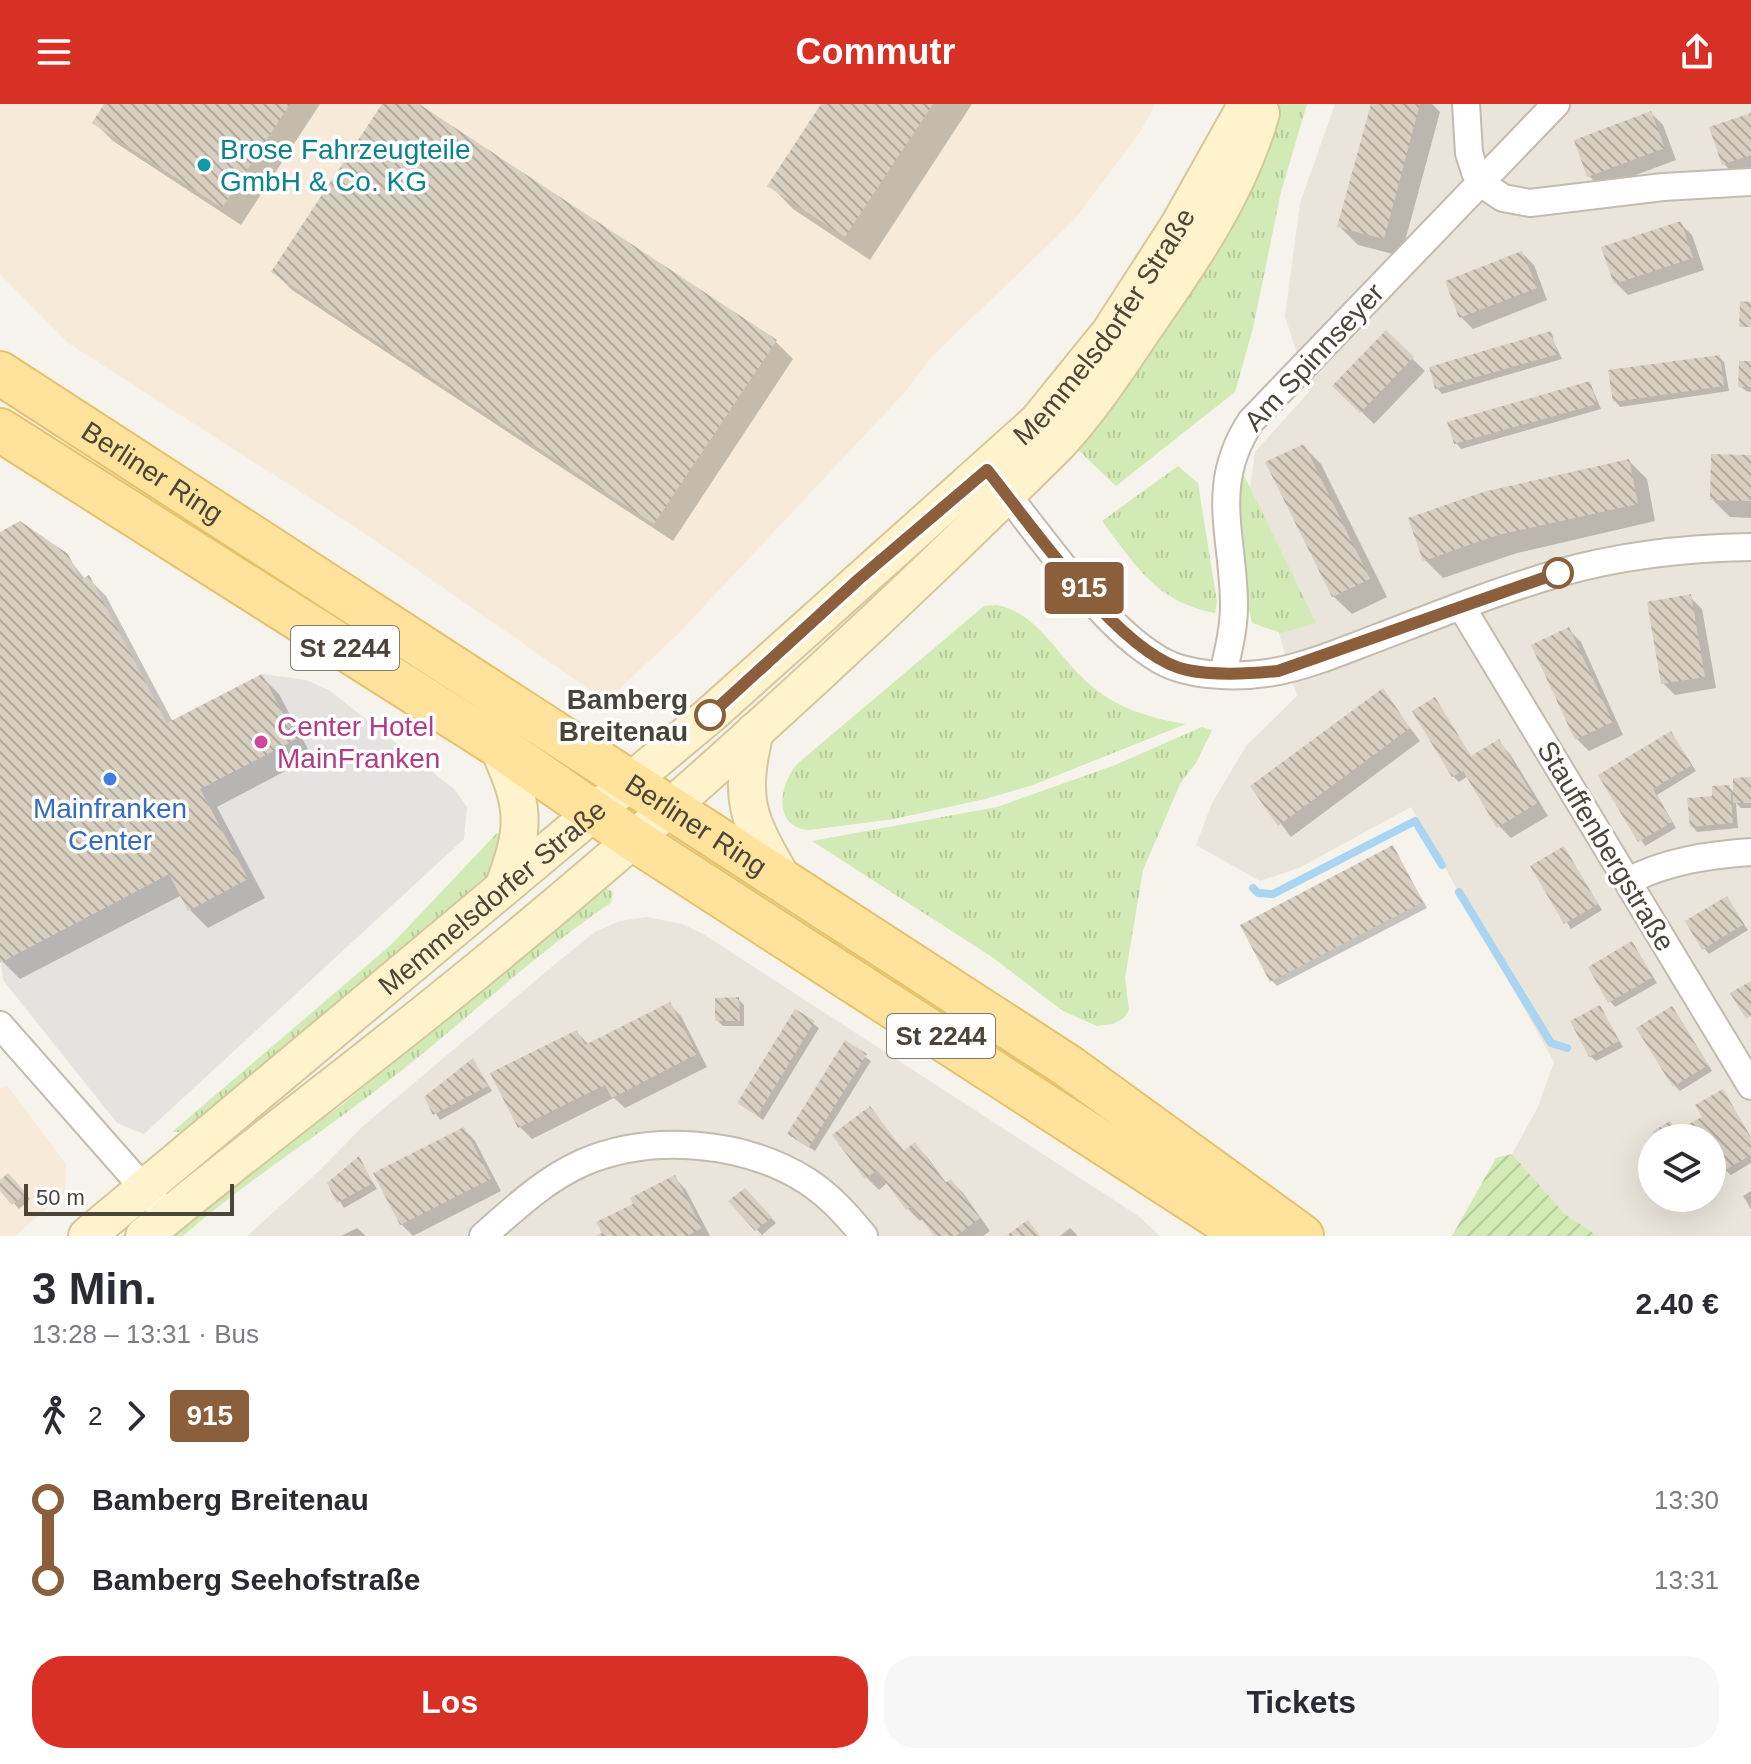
<!DOCTYPE html>
<html lang="de">
<meta charset="utf-8">
<style>
:root{--surface:#fff;--page:#f7f7f7;--text:#2b2b33;--muted:#7c7c81;--accent:#d93025}
body{margin:0;font-family:Arial,sans-serif;background:var(--page);color:var(--text);height:100vh;display:flex;flex-direction:column;font-size:30px;white-space:nowrap}
*{box-sizing:border-box;margin:0}
p{font-size:26px;color:var(--muted)}
.icon{flex:none;width:44px;height:44px;fill:none;stroke:currentColor;stroke-width:2;stroke-linecap:round;stroke-linejoin:round}
.map{position:relative;height:1132px;overflow:hidden}
.details{display:flex;flex-direction:column;background:var(--surface);flex:1}
.details>*{flex:none}
.badge{padding:0 16px;border-radius:6px;font-size:28px;line-height:52px}
.buttons{position:absolute;left:1638px;top:1020px;display:grid;gap:16px}
.buttons a{display:grid;place-items:center;width:88px;height:88px;border-radius:50%;background:var(--surface);box-shadow:0 8px 32px #0002;font-size:40px}
.scale{position:absolute;left:24px;bottom:20px;width:210px;box-sizing:border-box;padding-left:8px;border:4px solid #4b4439;border-top:0;font-size:22px;line-height:28px;white-space:nowrap;color:#4b4439;-webkit-text-stroke:6px #fff;paint-order:stroke}
.map>.badge{position:absolute;translate:-50% -50%;box-shadow:0 0 0 4px #fff}
.legs{display:flex;align-items:center;gap:12px;height:88px;padding:0 32px;font-size:26px}
.legs p{margin-inline-start:auto}
.head{display:flex;align-items:center;justify-content:space-between;height:136px;padding:0 32px}
h1{font-size:44px;font-weight:800;line-height:60px}
.action{display:flex;gap:16px;margin-top:auto;padding:16px 32px}
.action a{flex:1;height:92px;border-radius:32px;background:var(--accent);color:#fff;font-size:32px;font-weight:800;line-height:92px;text-align:center}
.action a+a{background:var(--page);color:var(--text)}
ul{padding:0 32px;list-style:none}
li{display:flex;align-items:center;gap:28px;height:80px;font-size:30px}
li i{display:grid;place-items:center;width:12px;height:100%;margin:0 10px;background:currentColor}
li i::after{content:'';width:20px;height:20px;margin:-10px;border:6px solid;border-radius:50%;background:var(--surface)}
li p{margin-inline-start:auto}
li:first-child i{background:linear-gradient(#0000 50%,currentColor 0)}
li:last-child i{background:linear-gradient(currentColor 50%,#0000 0)}
header{display:flex;justify-content:space-between;align-items:center;height:104px;padding:0 32px;background:var(--accent);color:#fff;font-size:36px;font-weight:800}
.map>svg:first-child{display:block}
.residential{fill:#eae5da;fill-rule:evenodd}
.commercial{fill:#f7ead8}
.grass{fill:url(#grass-tufts)}
.garden{fill:url(#garden-furrows)}
.parking{fill:#e5e3e0}
.shadow{fill:#0003}
.lines{fill:none;stroke-linecap:round;stroke-linejoin:round}
.stream{stroke:#a9d4f2;stroke-width:8}
.building{fill:url(#building-back-hatch)}
.street-casing{stroke:#c2bbae;stroke-width:30}
.secondary-casing{stroke:#d6c79b;stroke-width:40}
.primary-casing{stroke:#e6c16a;stroke-width:46}
.street{stroke:#fff;stroke-width:26}
.secondary{stroke:#fff3cd;stroke-width:36}
.primary{stroke:#ffe39c;stroke-width:42}
.line-1-casing{stroke:#fff;stroke-width:18}
.line-1{stroke:#8b5e3c;stroke-width:12}
.culture-dot{fill:#0f9aa8;stroke:#fff;stroke-width:3}
.stop-1-dot{fill:#fff;stroke:#8b5e3c;stroke-width:4}
.hotel-dot{fill:#d1479c;stroke:#fff;stroke-width:3}
.shop-dot{fill:#3f7fe0;stroke:#fff;stroke-width:3}
.labels{text-anchor:middle;dominant-baseline:central;stroke-width:7;stroke-linejoin:round;paint-order:stroke}
.shield{fill:#fff;stroke:#817c74;stroke-width:2}
.shield-label{font-size:26px;font-weight:bold;fill:#4b4439}
.culture-label{font-size:28px;fill:#0d838f;stroke:#fff;text-anchor:start}
.street-label{font-size:28px;fill:#4b4439;stroke:#fff}
.stop-label{font-size:28px;font-weight:bold;fill:#4b4439;stroke:#fff;text-anchor:end}
.hotel-label{font-size:28px;fill:#b23c85;stroke:#fff;text-anchor:start}
.shop-label{font-size:28px;fill:#366cbe;stroke:#fff}
</style>
<header><svg class="icon" aria-label="menu" viewBox="0 0 24 24"><path d="M4 6h16M4 12h16M4 18h16"/></svg>Commutr<svg class="icon" aria-label="share" viewBox="0 0 24 24"><path d="M12 15V3M7 8l5-5 5 5M5 13v7h14v-7"/></svg></header>
<div class="map">
<svg width="1751" height="1132" viewBox="0 0 1751 1132">
<defs>
<pattern id="grass-tufts" width="24" height="20" patternUnits="userSpaceOnUse" patternTransform="scale(2)"><rect width="24" height="20" fill="#d2eab5"/><path d="M3 7l-1-3M5 7V3M7 7l1-3M15 17l-1-3M17 17v-4M19 17l1-3" fill="none" stroke="#b6ca9c"/></pattern>
<pattern id="garden-furrows" width="10" height="10" patternUnits="userSpaceOnUse" patternTransform="scale(2)"><rect width="10" height="10" fill="#d2eab5"/><path d="M-1 1l2-2M0 10L10 0M9 11l2-2" fill="none" stroke="#b6ca9c"/></pattern>
<pattern id="building-back-hatch" width="6" height="6" patternUnits="userSpaceOnUse" patternTransform="scale(2)"><rect width="6" height="6" fill="#d8cfc1"/><path d="M-1 5l2 2M0 0l6 6M5-1l2 2" fill="none" stroke="#b1aa9e"/></pattern>
</defs>
<rect width="100%" height="100%" fill="#f6f3ec"/>
<path class="residential" d="M 1335,0 L 1751,0 L 1751,1132 L 1598,1132 L 1565,1110 L 1512,1050 L 1538,1003 L 1554,958 L 1411,703 L 1299,764 L 1260,777 L 1196,741 L 1212,699 L 1246,642 L 1297,592 L 1246,415 L 1255,348 L 1309,288 L 1285,212 L 1300,99 ZM 1652,1034 L 1712,1034 L 1712,1094 L 1652,1094 Z
M 647,813 L 682,820 L 703,830 L 1137,1111 L 1160,1132 L 247,1132 L 318,1068 L 363,1022 L 560,856 L 595,828 L 620,817 Z"/>
<path class="commercial" d="M 0,0 L 1155,0 L 1139,30 L 1074,116 L 932,252 L 906,287 L 677,531 L 606,597 L 360,426 L 68,239 L 0,170 Z
M 7,981 L 66,1060 L 65,1089 L 15,1132 L 0,1132 L 0,985 Z"/>
<path class="grass" d="M 1276,0 L 1307,0 L 1281,88 L 1253,224 L 1235,288 L 1116,382 L 1074,342 L 1233,102 Z
M 1178,362 L 1198,379 L 1217,498 L 1215,509 C 1156,498 1136,462 1102,417 Z
M 1243,369 L 1316,519 L 1281,529 L 1252,519 C 1243,472 1221,414 1243,369 Z
M 997,501 C 1037,509 1056,550 1085,576 C 1113,603 1148,614 1186,620 L 1033,681 L 985,695 L 894,715 L 810,726 C 772,724 779,681 797,660 L 984,502 Z
M 1202,623 L 1212,626 L 1196,659 L 1181,678 L 1143,766 L 1125,874 L 1129,906 L 1124,914 L 1113,920 L 1097,922 L 1063,907 L 992,853 L 812,737 L 997,703 L 1115,661 Z
M 505,726 L 488,773 L 205,1014 L 182,1028 L 172,1028 L 392,840 L 496,730 Z
M 605,784 L 613,788 L 611,799 C 535,849 469,914 397,970 C 327,1026 251,1073 183,1132 L 167,1132 L 261,1057 L 342,1001 Z"/>
<path class="garden" d="M 1512,1050 L 1565,1110 L 1598,1132 L 1452,1132 L 1496,1054 Z"/>
<path class="parking" d="M 262,570 L 306,576 L 329,586 L 454,685 L 467,703 L 464,735 L 144,1030 L 117,1019 L 3,876 L 1,858 L 169,770 L 188,807 L 248,775 L 200,685 L 296,635 Z"/>
<path class="shadow" d="M 107,0 L 320,0 L 241,121 L 113,37 L 95,19 Z
M 385,0 L 416,0 L 775,237 L 793,255 L 673,437 L 292,186 L 274,168 Z
M 823,0 L 972,0 L 870,156 L 793,105 L 770,81 Z
M 1373,0 L 1432,0 L 1440,8 L 1401,152 L 1358,141 L 1339,122 Z
M 1651,9 L 1663,21 L 1676,56 L 1601,84 L 1589,72 Z
M 1751,11 L 1751,66 L 1736,72 L 1724,60 Z
M 1680,119 L 1692,131 L 1704,166 L 1628,191 L 1616,179 Z
M 1522,149 L 1534,161 L 1547,196 L 1473,225 L 1461,213 Z
M 1386,229 L 1425,267 L 1374,320 L 1335,282 Z
M 1550,230 L 1562,255 L 1442,290 L 1437,284 Z
M 1719,253 L 1724,258 L 1729,287 L 1620,303 L 1615,297 Z
M 1751,259 L 1751,288 L 1746,287 L 1740,282 Z
M 1590,279 L 1601,305 L 1461,345 L 1456,339 Z
M 1303,342 L 1321,360 L 1387,493 L 1352,510 L 1333,492 Z
M 1751,353 L 1751,414 L 1730,413 L 1712,395 Z
M 1629,357 L 1647,375 L 1655,417 L 1517,449 L 1443,474 L 1425,456 Z
M 0,430 L 66,451 L 85,475 L 88,474 L 106,492 L 173,618 L 261,572 L 279,590 L 312,653 L 217,703 L 265,794 L 208,824 L 190,806 L 182,791 L 20,875 L 2,857 Z
M 1690,493 L 1702,505 L 1716,584 L 1675,591 L 1663,579 Z
M 1569,526 L 1581,538 L 1623,631 L 1589,647 L 1577,635 Z
M 1382,587 L 1420,637 L 1291,733 L 1253,683 Z
M 1435,596 L 1472,654 L 1498,638 L 1510,650 L 1548,712 L 1511,734 L 1499,722 L 1468,672 L 1459,678 L 1453,672 Z
M 1671,629 L 1696,667 L 1657,691 L 1676,724 L 1645,742 L 1600,671 Z
M 1751,675 L 1751,704 L 1741,704 L 1736,699 L 1738,724 L 1697,728 L 1692,722 L 1715,694 L 1729,683 L 1735,689 Z
M 1393,744 L 1427,804 L 1277,882 L 1272,877 Z
M 1564,745 L 1602,806 L 1571,825 L 1532,763 Z
M 1726,794 L 1748,826 L 1709,850 L 1704,844 Z
M 1632,840 L 1657,879 L 1615,903 L 1610,897 Z
M 738,895 L 744,901 L 744,922 L 723,922 L 717,916 Z
M 669,900 L 681,912 L 707,963 L 625,1004 L 614,994 L 532,1035 L 520,1023 L 493,970 L 577,928 L 589,941 Z
M 1600,903 L 1623,943 L 1596,957 L 1590,952 Z
M 796,907 L 819,924 L 763,1016 L 739,999 Z
M 1677,910 L 1712,967 L 1680,987 L 1675,982 Z
M 846,939 L 871,957 L 815,1047 L 795,1035 Z
M 473,957 L 492,987 L 440,1016 L 426,994 Z
M 1723,987 L 1751,1033 L 1751,1059 L 1731,1071 L 1724,1065 L 1713,1071 L 1718,1078 L 1712,1081 L 1712,1034 L 1659,1034 L 1670,1019 L 1678,1029 L 1704,1014 Z
M 870,1005 L 905,1048 L 915,1041 L 927,1053 L 947,1080 L 951,1077 L 963,1089 L 990,1127 L 983,1132 L 937,1132 L 923,1114 L 920,1117 L 908,1105 L 888,1078 L 879,1086 L 867,1074 L 835,1031 Z
M 464,1025 L 475,1037 L 501,1087 L 413,1132 L 401,1120 Z
M 359,1055 L 377,1085 L 344,1104 L 329,1080 Z
M 8,1071 L 30,1095 L 19,1105 L 0,1084 L 0,1078 Z
M 675,1074 L 686,1086 L 710,1132 L 599,1132 Z
M 745,1087 L 776,1119 L 762,1131 L 731,1098 Z
M 1751,1087 L 1751,1105 L 1743,1092 Z
M 357,1124 L 366,1132 L 341,1132 Z
M 1070,1124 L 1078,1132 L 1060,1132 Z"/>
<g class="lines">
<path class="stream" d="M 1253,784 L 1258,789 L 1273,790 L 1415,717 L 1442,761
M 1459,788 L 1551,939 L 1567,944"/>
</g>
<path class="building" d="M 104,0 L 290,0 L 222,104 L 92,19 Z
M 382,0 L 419,0 L 777,236 L 654,420 L 271,168 Z
M 821,0 L 933,0 L 845,133 L 767,82 Z
M 1371,0 L 1420,0 L 1384,135 L 1337,123 Z
M 1651,7 L 1665,44 L 1587,73 L 1574,36 Z
M 1751,9 L 1751,51 L 1722,61 L 1709,23 Z
M 1681,117 L 1693,154 L 1614,180 L 1601,143 Z
M 1522,147 L 1537,184 L 1459,214 L 1445,177 Z
M 1740,197 L 1751,198 L 1751,223 L 1739,223 Z
M 1386,226 L 1414,253 L 1360,309 L 1332,282 Z
M 1551,227 L 1558,250 L 1435,285 L 1429,263 Z
M 1720,251 L 1724,282 L 1613,298 L 1608,266 Z
M 1739,257 L 1751,257 L 1751,283 L 1738,283 Z
M 1590,277 L 1597,300 L 1454,340 L 1447,318 Z
M 1304,340 L 1370,475 L 1332,493 L 1265,358 Z
M 1711,350 L 1751,351 L 1751,397 L 1710,396 Z
M 1629,355 L 1638,400 L 1498,431 L 1423,457 L 1408,414 L 1483,388 Z
M 20,417 L 68,450 L 81,476 L 89,471 L 167,619 L 262,570 L 296,635 L 200,685 L 248,775 L 188,807 L 169,770 L 0,859 L 0,428 Z
M 1691,490 L 1705,573 L 1661,580 L 1647,498 Z
M 1569,523 L 1613,618 L 1575,636 L 1531,541 Z
M 1383,584 L 1410,624 L 1278,722 L 1250,682 Z
M 1435,593 L 1471,652 L 1499,635 L 1537,699 L 1497,724 L 1463,667 L 1452,673 L 1412,607 Z
M 1671,627 L 1692,661 L 1653,685 L 1672,718 L 1638,738 L 1598,671 Z
M 1751,673 L 1751,699 L 1733,699 L 1733,674 Z
M 1730,681 L 1733,719 L 1690,723 L 1687,694 L 1712,692 L 1712,682 Z
M 1393,741 L 1423,798 L 1270,878 L 1240,821 Z
M 1564,742 L 1598,800 L 1564,820 L 1530,762 Z
M 1727,792 L 1744,820 L 1702,846 L 1685,817 Z
M 1632,837 L 1653,873 L 1608,899 L 1588,863 Z
M 1751,877 L 1751,912 L 1746,915 L 1730,889 Z
M 739,893 L 740,917 L 715,917 L 715,894 Z
M 670,898 L 697,950 L 612,994 L 605,981 L 518,1024 L 490,969 L 577,926 L 585,941 Z
M 1600,901 L 1619,937 L 1589,953 L 1570,917 Z
M 1672,902 L 1708,961 L 1673,983 L 1636,924 Z
M 795,905 L 815,917 L 757,1012 L 737,999 Z
M 845,936 L 867,950 L 809,1043 L 787,1030 Z
M 473,954 L 488,982 L 433,1011 L 424,993 Z
M 1723,985 L 1751,1034 L 1751,1051 L 1724,1067 L 1719,1059 L 1712,1063 L 1712,1034 L 1657,1034 L 1653,1027 L 1670,1017 L 1676,1027 L 1702,1013 L 1695,1001 Z
M 870,1002 L 904,1047 L 915,1038 L 945,1079 L 951,1075 L 980,1114 L 956,1132 L 934,1132 L 912,1102 L 906,1106 L 877,1066 L 865,1075 L 832,1031 Z
M 464,1023 L 491,1075 L 400,1121 L 373,1069 Z
M 359,1052 L 373,1079 L 337,1099 L 327,1079 Z
M 8,1069 L 26,1089 L 12,1101 L 0,1087 L 0,1076 Z
M 675,1071 L 702,1124 L 687,1132 L 595,1132 L 602,1129 L 596,1118 L 633,1100 L 630,1094 Z
M 745,1084 L 772,1113 L 755,1127 L 728,1097 Z
M 1028,1116 L 1040,1132 L 1006,1132 L 1018,1123 Z"/>
<g class="lines">
<g class="street-casing">
<path id="street" d="M 1466,0 L 1469,49 L 1475,68 L 1481,79 L 1503,94 L 1530,99 L 1663,83 L 1751,78
M 997,378 C 1042,433 1100,521 1160,556 C 1191,574 1244,574 1279,567 C 1312,560 1345,546 1377,534 C 1437,511 1497,487 1559,469 C 1622,451 1686,444 1751,443
M 1461,502 L 1751,982
M 1223,570 C 1228,548 1234,525 1234,502 C 1234,432 1208,382 1251,317 L 1556,0
M 1628,777 C 1667,757 1708,751 1751,748
M 0,921 L 155,1097
M 483,1132 C 514,1105 544,1076 582,1059 C 651,1029 744,1037 807,1077 C 830,1092 847,1111 864,1132"/>
</g>
<g class="secondary-casing">
<g id="secondary">
<path d="M 755,627 C 738,699 748,714 783,776"/>
<path d="M 497,641 C 525,702 527,721 503,784"/>
<path id="s1" d="M 87,1132 L 710,611 L 1037,318 L 1110,228 L 1179,121 L 1247,0"/>
<path d="M 144,1132 C 239,1053 338,979 435,901 C 653,726 861,536 1059,339 C 1093,302 1119,261 1147,220 C 1193,154 1239,87 1261,9"/>
</g>
</g>
<g class="primary-casing">
<g id="primary">
<path id="s2" d="M 0,269 L 1068,962 L 1302,1132"/>
<path d="M 0,326 L 497,641 L 633,735 L 1247,1132"/>
</g>
</g>
<use href="#street" class="street"/>
<use href="#secondary" class="secondary"/>
<use href="#primary" class="primary"/>
</g>
<g class="lines">
<g class="line-1-casing">
<path id="line-1" d="M 710,611 L 859,475 L 987,366 C 1030,419 1121,553 1187,566 C 1216,572 1248,570 1278,567 L 1558,469"/>
</g>
<use href="#line-1" class="line-1"/>
</g>
<circle class="culture-dot" cx="204" cy="61" r="8"/>
<g class="stop-1-dot">
<circle cx="1558" cy="469" r="14"/>
<circle cx="710" cy="611" r="14"/>
</g>
<circle class="hotel-dot" cx="261" cy="638" r="8"/>
<circle class="shop-dot" cx="110" cy="675" r="8"/>
<g class="labels">
<g class="shield">
<rect x="291" y="522" width="108" height="44" rx="6"/>
<rect x="887" y="910" width="108" height="44" rx="6"/>
</g>
<g class="shield-label">
<text x="345" y="544">St 2244</text>
<text x="941" y="932">St 2244</text>
</g>
<g class="culture-label">
<text x="220" y="45">Brose Fahrzeugteile<tspan x="220" dy="32">GmbH &amp; Co. KG</tspan></text>
</g>
<g class="street-label">
<text stroke="none"><textPath href="#s1" startOffset="1368">Memmelsdorfer Straße</textPath></text>
<text transform="translate(1314 253) rotate(-47)">Am Spinnseyer</text>
<text stroke="none"><textPath href="#s2" startOffset="182">Berliner Ring</textPath></text>
<text stroke="none"><textPath href="#s2" startOffset="830">Berliner Ring</textPath></text>
<text transform="translate(1606 742) rotate(59)">Stauffenbergstraße</text>
<text stroke="none"><textPath href="#s1" startOffset="528">Memmelsdorfer Straße</textPath></text>
</g>
<g class="stop-label">
<text x="688" y="595">Bamberg<tspan x="688" dy="32">Breitenau</tspan></text>
</g>
<g class="hotel-label">
<text x="277" y="622">Center Hotel<tspan x="277" dy="32">MainFranken</tspan></text>
</g>
<g class="shop-label">
<text x="110" y="704">Mainfranken<tspan x="110" dy="32">Center</tspan></text>
</g>
</g>
</svg>
<div class="buttons">
<a><svg class="icon" aria-label="layers" viewBox="0 0 24 24"><path d="M12 4l9 5-9 5-9-5zM3 14l9 5 9-5"/></svg></a>
</div>
<div class="scale">50 m</div>
<b class="badge" style="left:1084px;top:484px;background:#8b5e3c;color:#fff">915</b>
</div>
<section class="details">
<div class="head"><div><h1>3 Min.</h1><p>13:28 – 13:31 · Bus</p></div><b>2.40 €</b></div>
<div class="legs"><svg class="icon" aria-label="walk" viewBox="0 0 24 24"><circle cx="13" cy="4" r="2"/><path d="M13 8l-2 6 4 7M11 14l-3 7M7 12l3-4h3l4 4"/></svg>2<svg class="icon" aria-label="forward" viewBox="0 0 24 24"><path d="M9 5l7 7-7 7"/></svg><b class="badge" style="background:#8b5e3c;color:#fff">915</b></div>
<ul>
<li><i style="color:#8b5e3c"></i><b>Bamberg Breitenau</b><p>13:30</p></li>
<li><i style="color:#8b5e3c"></i><b>Bamberg Seehofstraße</b><p>13:31</p></li>
</ul>
<div class="action"><a>Los</a><a>Tickets</a></div>
</section>
